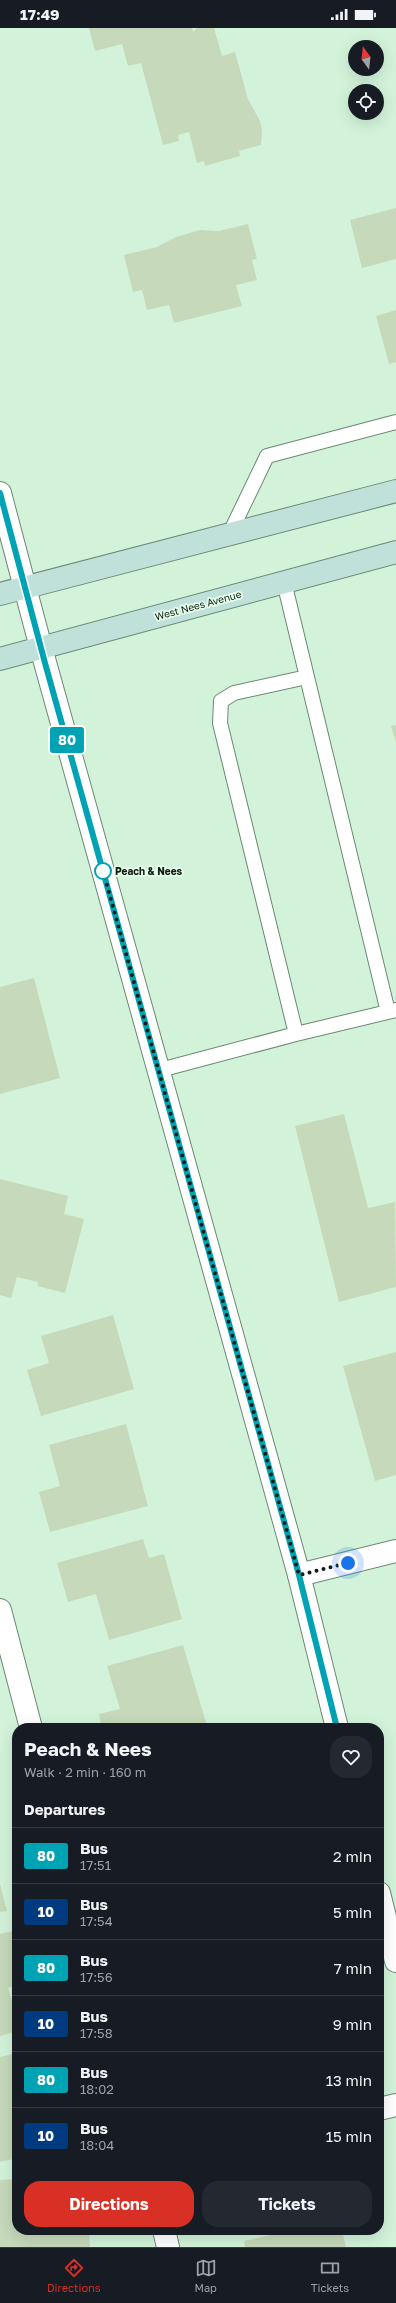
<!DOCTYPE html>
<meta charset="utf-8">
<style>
:root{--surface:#171b24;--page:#242831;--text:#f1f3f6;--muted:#9ea1a6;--line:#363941;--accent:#d93025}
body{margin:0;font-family:"Golos Text",sans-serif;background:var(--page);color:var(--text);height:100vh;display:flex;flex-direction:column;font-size:15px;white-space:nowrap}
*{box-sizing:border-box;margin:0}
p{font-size:13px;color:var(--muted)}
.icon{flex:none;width:22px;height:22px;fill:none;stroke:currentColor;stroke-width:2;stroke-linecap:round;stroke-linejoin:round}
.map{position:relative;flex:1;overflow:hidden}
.drawer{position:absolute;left:12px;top:1695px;width:372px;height:512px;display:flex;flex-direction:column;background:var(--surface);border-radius:16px;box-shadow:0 4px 16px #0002}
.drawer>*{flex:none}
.badge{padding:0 8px;border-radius:3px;font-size:14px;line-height:26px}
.needle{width:26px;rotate:345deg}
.buttons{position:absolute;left:348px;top:12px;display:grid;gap:8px}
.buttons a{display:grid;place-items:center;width:36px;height:36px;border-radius:50%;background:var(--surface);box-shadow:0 4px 16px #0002;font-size:20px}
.you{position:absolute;width:20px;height:20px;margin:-10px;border:3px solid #fff;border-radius:50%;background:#1a73e8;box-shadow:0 0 0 6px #1a73e833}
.map>.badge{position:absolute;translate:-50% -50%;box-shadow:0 0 0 2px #fff}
h2{padding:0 12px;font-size:15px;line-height:36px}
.round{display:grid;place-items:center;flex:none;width:42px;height:42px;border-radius:16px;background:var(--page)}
.overview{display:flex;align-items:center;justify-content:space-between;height:68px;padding:0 12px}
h1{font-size:19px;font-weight:700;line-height:30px}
.button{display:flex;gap:8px;margin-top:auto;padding:8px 12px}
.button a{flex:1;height:46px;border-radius:16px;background:var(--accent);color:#fff;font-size:16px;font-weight:700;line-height:46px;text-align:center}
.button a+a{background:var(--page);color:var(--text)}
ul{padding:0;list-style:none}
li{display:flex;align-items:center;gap:12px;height:56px;padding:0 12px;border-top:1px solid var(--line)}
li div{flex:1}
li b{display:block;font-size:15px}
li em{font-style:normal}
li .badge{min-width:44px;font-weight:700;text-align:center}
.status{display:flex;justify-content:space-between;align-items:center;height:28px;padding:0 20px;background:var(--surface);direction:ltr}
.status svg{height:11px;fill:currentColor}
.tab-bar{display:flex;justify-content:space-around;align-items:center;height:56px;border-top:1px solid var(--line);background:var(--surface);font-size:11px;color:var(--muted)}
.tab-bar a{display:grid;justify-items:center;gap:2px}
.tab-bar .selected{color:var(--accent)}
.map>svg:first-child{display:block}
.building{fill:#c6d9ba}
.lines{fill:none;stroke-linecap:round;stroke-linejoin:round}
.service-casing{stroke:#6b8973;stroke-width:16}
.minor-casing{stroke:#6b8973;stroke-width:24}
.tertiary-casing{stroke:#6b8973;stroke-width:24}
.secondary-casing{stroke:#6b8973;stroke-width:24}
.service{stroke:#fff;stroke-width:14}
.minor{stroke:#fff;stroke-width:22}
.tertiary{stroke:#fff;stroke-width:22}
.secondary{stroke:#bfe1d9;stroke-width:22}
.line-casing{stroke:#fff;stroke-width:9}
.line{stroke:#00a3b4;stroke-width:6}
.walk{stroke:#111d14;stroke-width:4;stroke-dasharray:0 7.2}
.stop-dot{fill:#fff;stroke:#00a3b4;stroke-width:2}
.labels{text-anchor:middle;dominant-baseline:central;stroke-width:3.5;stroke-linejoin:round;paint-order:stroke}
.street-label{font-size:10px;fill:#111d14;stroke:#e4feea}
.stop-label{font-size:10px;font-weight:bold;fill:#111d14;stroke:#e4feea;text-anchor:start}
</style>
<div class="status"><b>17:49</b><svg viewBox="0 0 49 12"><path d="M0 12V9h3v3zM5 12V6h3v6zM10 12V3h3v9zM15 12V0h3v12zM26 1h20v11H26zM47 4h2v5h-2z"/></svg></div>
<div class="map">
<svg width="396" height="2219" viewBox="0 0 396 2219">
<rect width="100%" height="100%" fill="#d2f3da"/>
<path class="building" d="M 89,0 L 192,0 L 193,4 L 197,0 L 214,0 L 222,28 L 235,24 L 248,71 L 260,93 L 262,103 L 261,117 L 239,123 L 240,128 L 205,138 L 204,133 L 197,135 L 189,104 L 178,107 L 179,113 L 163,117 L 141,35 L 128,38 L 122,16 L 95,23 Z
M 396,180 L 396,231 L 362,240 L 350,192 Z
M 248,196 L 257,231 L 252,232 L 257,252 L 236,257 L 242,278 L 174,295 L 169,277 L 147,282 L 142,262 L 133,264 L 124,227 L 157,219 L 176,209 L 200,202 L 219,203 Z
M 396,282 L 396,334 L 389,336 L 376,288 Z
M 396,697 L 396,714 L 391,698 Z
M 34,950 L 60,1050 L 0,1066 L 0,959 Z
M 344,1086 L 368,1180 L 395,1174 L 396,1259 L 339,1274 L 295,1098 Z
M 0,1151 L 68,1168 L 64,1186 L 84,1191 L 65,1265 L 37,1258 L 38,1254 L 17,1249 L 11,1270 L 0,1267 Z
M 113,1287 L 134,1361 L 41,1388 L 27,1342 L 49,1335 L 41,1308 Z
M 396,1324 L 396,1447 L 375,1453 L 343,1338 Z
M 126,1396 L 148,1478 L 50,1504 L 39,1464 L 60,1458 L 49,1417 Z
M 143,1511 L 149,1530 L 164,1526 L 182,1591 L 109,1612 L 96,1566 L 68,1574 L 57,1535 Z
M 183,1617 L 207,1698 L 200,1700 L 102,1700 L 99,1686 L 120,1681 L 107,1638 Z
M 0,1856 L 7,1883 L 0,1884 Z
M 13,1903 L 17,1919 L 17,1957 L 8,1960 L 17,1990 L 17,2003 L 0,2008 L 0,1906 Z
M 17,2025 L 17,2130 L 0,2134 L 0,2029 Z
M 17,2151 L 17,2202 L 89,2202 L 90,2219 L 0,2219 L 0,2152 Z
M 273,2202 L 342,2202 L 346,2219 L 245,2219 L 244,2213 L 274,2206 Z"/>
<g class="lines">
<g class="service-casing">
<path id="service" d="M 229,507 L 267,428 L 396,394
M 284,554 L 388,984
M 296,1006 L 220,695 L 221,673 L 234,665 L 307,649
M 160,1042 L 296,1006 L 396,982"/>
</g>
<g class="minor-casing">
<path id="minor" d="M 299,1547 L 396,1523
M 0,1582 L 31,1700
M 379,2081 L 396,2077
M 164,2202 L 168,2219"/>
</g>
<g class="tertiary-casing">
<path id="tertiary" d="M 0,465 L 41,620 L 299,1547 L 337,1700
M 379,1865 L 396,1933"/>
</g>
<g class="secondary-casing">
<path id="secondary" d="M 0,566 L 396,463
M 0,631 L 396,524"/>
</g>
<use href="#service" class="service"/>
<use href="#minor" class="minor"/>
<use href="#tertiary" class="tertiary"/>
<use href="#secondary" class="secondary"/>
</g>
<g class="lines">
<g class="line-casing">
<path id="line" d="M 0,465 L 45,635 L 299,1547 L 337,1700"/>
</g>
<use href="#line" class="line"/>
<path class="walk" d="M 103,843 L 299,1547 L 348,1535"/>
</g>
<circle class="stop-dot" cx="103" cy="843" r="8"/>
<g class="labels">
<g class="street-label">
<text transform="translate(198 577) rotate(-15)">West Nees Avenue</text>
</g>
<g class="stop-label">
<text x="115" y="843">Peach &amp; Nees</text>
</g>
</g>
</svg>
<div class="buttons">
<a><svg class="needle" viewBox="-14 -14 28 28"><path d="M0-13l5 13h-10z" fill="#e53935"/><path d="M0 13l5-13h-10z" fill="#9ea1a6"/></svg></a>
<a><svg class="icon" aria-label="locate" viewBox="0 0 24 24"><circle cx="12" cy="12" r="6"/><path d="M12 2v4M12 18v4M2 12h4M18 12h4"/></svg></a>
</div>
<div class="you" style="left:348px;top:1535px"></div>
<b class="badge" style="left:67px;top:712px;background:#00a3b4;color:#fff">80</b>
<section class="drawer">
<div class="overview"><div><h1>Peach &amp; Nees</h1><p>Walk · 2 min · 160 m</p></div><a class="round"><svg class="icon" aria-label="heart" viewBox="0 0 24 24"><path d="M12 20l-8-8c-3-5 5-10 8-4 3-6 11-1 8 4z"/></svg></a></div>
<h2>Departures</h2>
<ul>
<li><span class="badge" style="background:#00a3b4;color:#fff">80</span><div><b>Bus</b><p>17:51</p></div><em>2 min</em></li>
<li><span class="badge" style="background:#003b80;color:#fff">10</span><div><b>Bus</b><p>17:54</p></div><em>5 min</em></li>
<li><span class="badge" style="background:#00a3b4;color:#fff">80</span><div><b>Bus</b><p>17:56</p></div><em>7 min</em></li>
<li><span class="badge" style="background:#003b80;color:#fff">10</span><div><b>Bus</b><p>17:58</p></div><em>9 min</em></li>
<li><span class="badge" style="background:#00a3b4;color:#fff">80</span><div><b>Bus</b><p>18:02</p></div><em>13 min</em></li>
<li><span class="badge" style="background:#003b80;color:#fff">10</span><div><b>Bus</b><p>18:04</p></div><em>15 min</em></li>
</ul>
<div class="button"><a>Directions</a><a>Tickets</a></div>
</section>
</div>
<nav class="tab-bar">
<a class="selected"><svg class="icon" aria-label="directions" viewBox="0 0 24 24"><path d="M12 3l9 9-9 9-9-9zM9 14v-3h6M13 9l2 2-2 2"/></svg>Directions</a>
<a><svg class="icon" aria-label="map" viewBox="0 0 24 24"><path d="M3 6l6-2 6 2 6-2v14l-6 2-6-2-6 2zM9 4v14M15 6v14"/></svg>Map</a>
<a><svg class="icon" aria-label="tickets" viewBox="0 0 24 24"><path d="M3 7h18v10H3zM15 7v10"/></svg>Tickets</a>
</nav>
